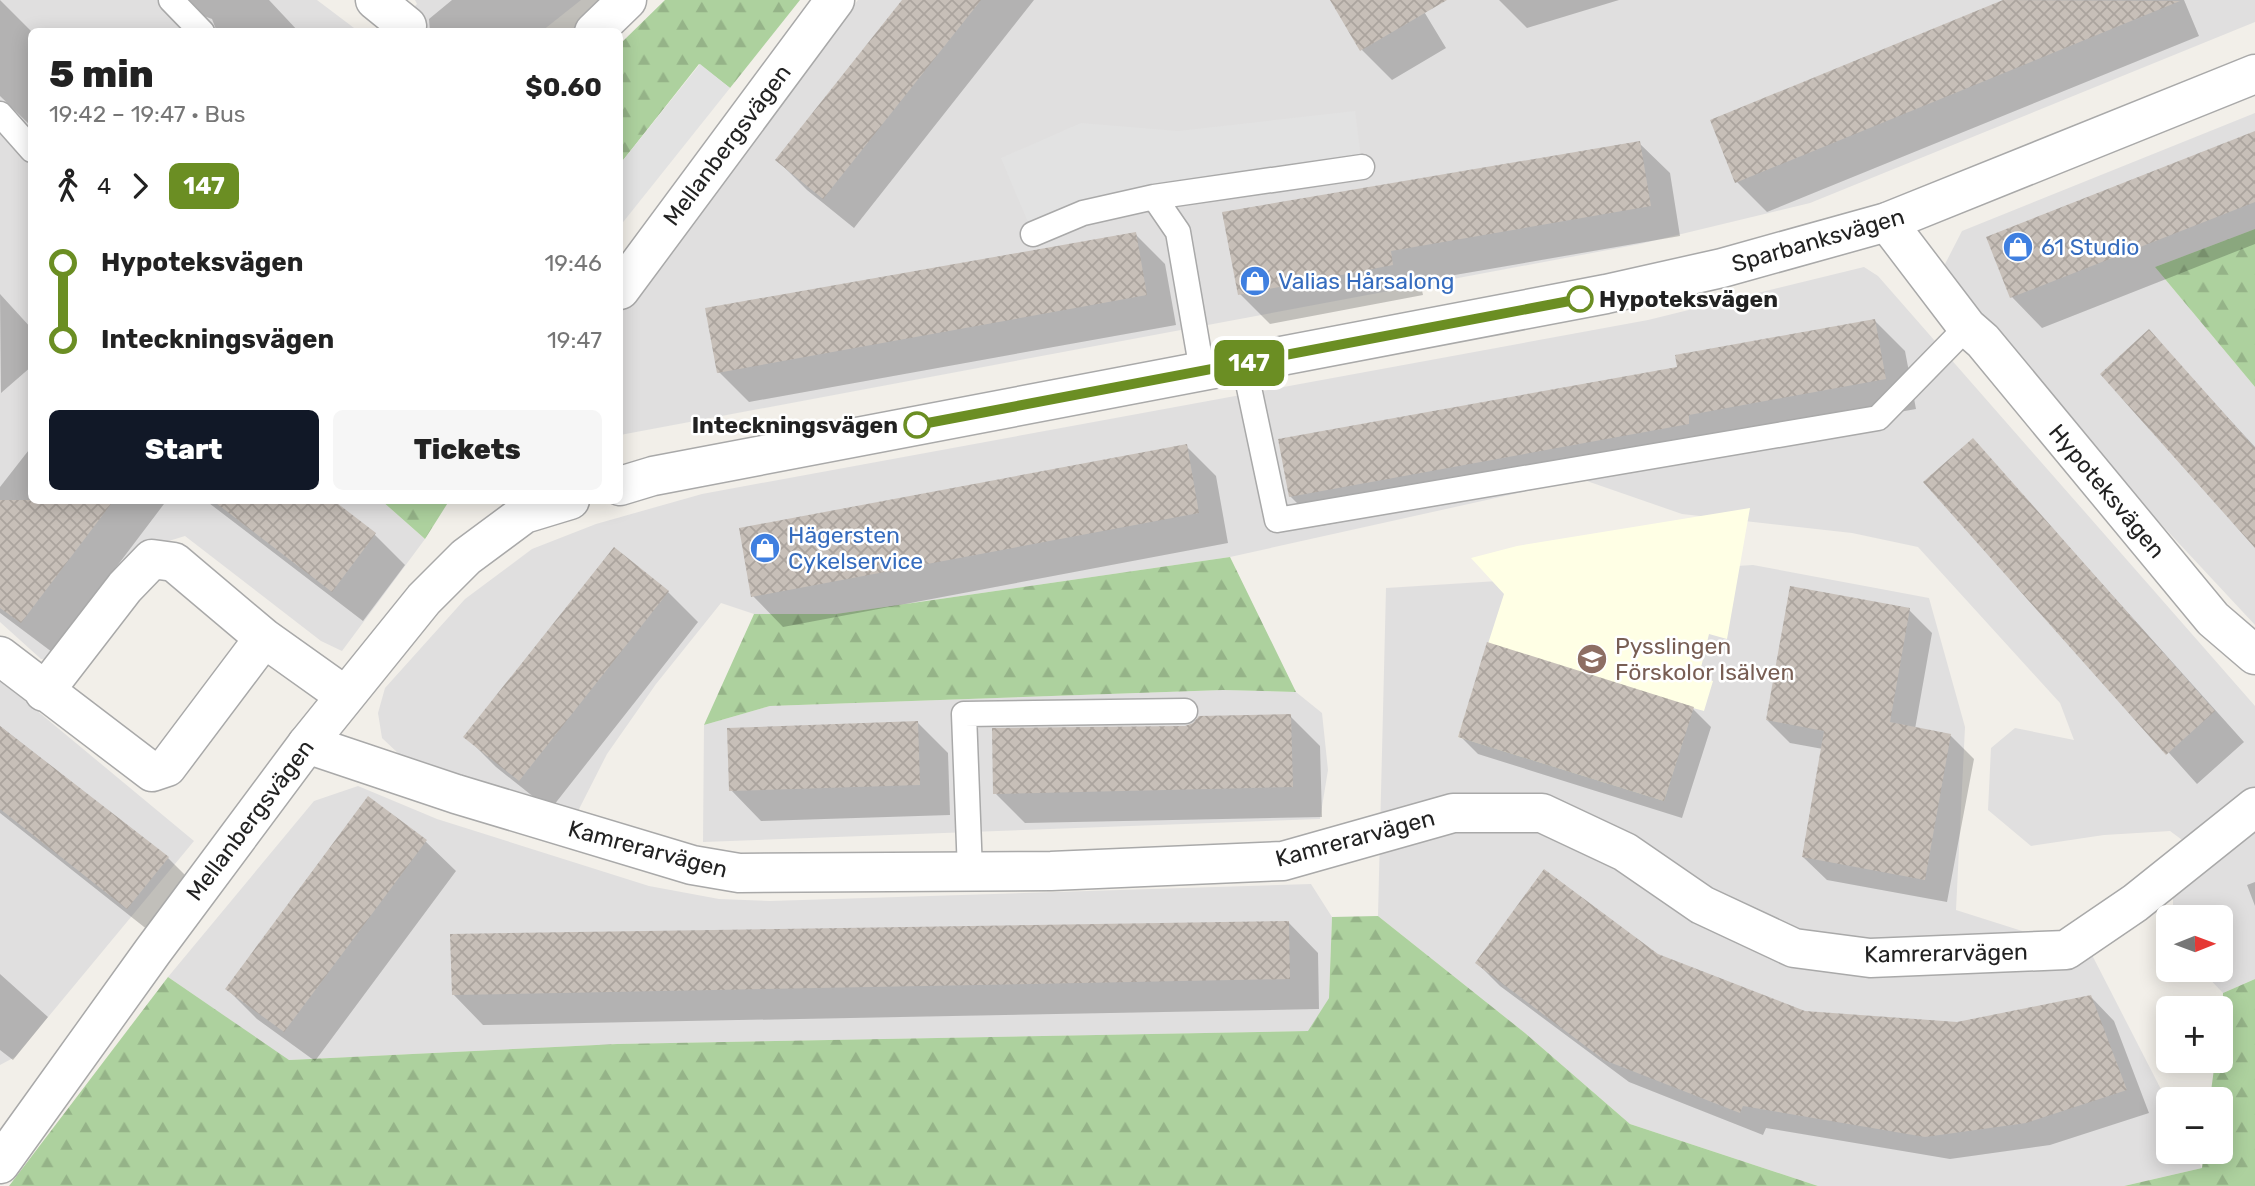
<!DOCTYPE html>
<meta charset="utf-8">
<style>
:root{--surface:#fff;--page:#f6f6f6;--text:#222;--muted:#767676;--accent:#111827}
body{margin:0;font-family:Rubik,sans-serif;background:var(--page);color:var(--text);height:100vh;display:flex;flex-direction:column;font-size:26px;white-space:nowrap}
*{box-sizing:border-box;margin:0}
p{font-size:23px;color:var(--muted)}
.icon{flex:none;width:38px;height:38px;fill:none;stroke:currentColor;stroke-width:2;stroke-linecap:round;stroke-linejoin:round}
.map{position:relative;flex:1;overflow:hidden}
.details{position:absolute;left:28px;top:28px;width:595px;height:476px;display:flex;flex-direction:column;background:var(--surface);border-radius:10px;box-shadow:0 4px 18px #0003}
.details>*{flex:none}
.badge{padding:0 14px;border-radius:10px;font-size:24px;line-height:46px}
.needle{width:46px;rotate:89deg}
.controls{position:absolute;left:2156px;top:905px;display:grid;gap:14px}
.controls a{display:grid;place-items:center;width:77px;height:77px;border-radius:10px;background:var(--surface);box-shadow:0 4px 18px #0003;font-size:35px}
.map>.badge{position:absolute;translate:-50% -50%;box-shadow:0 0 0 4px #fff}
.legs{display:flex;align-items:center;gap:10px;height:77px;padding:0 21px;font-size:23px}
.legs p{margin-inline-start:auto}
.head{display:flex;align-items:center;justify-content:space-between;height:119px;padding:0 21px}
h1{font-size:38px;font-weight:800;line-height:52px}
.cta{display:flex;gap:14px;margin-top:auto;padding:14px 21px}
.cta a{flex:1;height:80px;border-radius:10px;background:var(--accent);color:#fff;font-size:28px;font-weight:800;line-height:80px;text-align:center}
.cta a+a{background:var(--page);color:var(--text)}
ul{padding:0 21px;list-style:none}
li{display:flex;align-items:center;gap:24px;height:77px;font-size:26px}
li i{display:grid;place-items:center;width:10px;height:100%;margin:0 9px;background:currentColor}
li i::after{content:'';width:18px;height:18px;margin:-9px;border:5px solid;border-radius:50%;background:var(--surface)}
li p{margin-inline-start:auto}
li:first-child i{background:linear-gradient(#0000 50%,currentColor 0)}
li:last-child i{background:linear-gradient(currentColor 50%,#0000 0)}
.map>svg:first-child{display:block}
.residential{fill:#e0dfdf}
.education{fill:#ffffe5}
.forest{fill:url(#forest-firs)}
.parking{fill:#e2e2e2}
.shadow{fill:#0003}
.building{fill:url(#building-cross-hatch)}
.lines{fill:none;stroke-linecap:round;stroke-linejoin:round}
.service-casing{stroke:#a9a9a9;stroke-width:27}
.minor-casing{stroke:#a9a9a9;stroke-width:41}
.tertiary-casing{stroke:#a9a9a9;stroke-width:41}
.service{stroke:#fff;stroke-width:24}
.minor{stroke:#fff;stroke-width:38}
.tertiary{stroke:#fff;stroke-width:38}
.line-1-casing{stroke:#fff;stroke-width:16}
.line-1{stroke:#6b8e23;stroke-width:10}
.stop-1-dot{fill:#fff;stroke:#6b8e23;stroke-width:3.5}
.labels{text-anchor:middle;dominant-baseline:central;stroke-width:5;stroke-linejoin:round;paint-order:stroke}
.street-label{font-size:23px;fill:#222;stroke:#fff}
.shop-label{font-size:23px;fill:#366cbe;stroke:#fff;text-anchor:start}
.stop-label{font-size:23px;font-weight:bold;fill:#222;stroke:#fff;text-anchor:start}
.education-label{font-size:23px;fill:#785e54;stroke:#fff;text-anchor:start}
</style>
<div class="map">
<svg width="2255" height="1186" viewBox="0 0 2255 1186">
<defs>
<pattern id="forest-firs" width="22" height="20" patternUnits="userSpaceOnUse" patternTransform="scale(1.75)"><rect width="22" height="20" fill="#add19e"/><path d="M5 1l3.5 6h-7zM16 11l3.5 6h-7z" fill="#95b388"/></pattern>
<pattern id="building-cross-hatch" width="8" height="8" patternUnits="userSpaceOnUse" patternTransform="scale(1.75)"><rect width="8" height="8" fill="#c7bfb8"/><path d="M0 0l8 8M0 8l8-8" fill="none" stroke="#aba49e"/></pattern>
</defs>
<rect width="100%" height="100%" fill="#f2efe9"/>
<path class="residential" d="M 0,0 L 317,0 L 358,31 L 32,32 L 32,500 L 382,501 L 425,539 L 342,651 L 321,641 L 185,536 L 146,548 L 66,662 L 41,659 L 0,622 Z
M 415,0 L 581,0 L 542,31 L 389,32 L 417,4 Z
M 858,0 L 2255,0 L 2255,22 L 1810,203 L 1640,244 L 620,435 L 621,288 Z
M 2255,113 L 2255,229 L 2155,267 L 2255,387 L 2255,625 L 1955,303 L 1944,266 L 1962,231 Z
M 1864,267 L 1878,276 L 2255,706 L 2255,979 L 2223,993 L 2201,970 L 2221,970 L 2221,917 L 2173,917 L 2173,898 L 2212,862 L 2170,831 L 2104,835 L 2031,846 L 1988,810 L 1991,748 L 2015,728 L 2074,740 L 2060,703 L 1918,547 L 1852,533 L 1682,514 L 1581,479 L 1230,557 L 836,614 L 754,614 L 721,603 L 656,684 L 607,754 L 576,815 L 400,755 L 382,738 L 378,713 L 385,688 L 465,599 L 532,549 L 596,524 L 702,494 L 1648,320 Z
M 1753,565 L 1929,598 L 1965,727 L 1956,910 L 2091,953 L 2168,1103 L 2168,1152 L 2193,1152 L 2202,1168 L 2124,1186 L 1818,1186 L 1630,1124 L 1525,1033 L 1378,916 L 1386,588 Z
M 0,680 L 194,841 L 15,1057 L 0,1065 Z
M 1223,690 L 1296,692 L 1322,713 L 1328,770 L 1320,819 L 703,842 L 704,725 L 770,706 Z
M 358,786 L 437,819 L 649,886 L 719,899 L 770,901 L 1311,884 L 1332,917 L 1329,998 L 1309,1031 L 617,1044 L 288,1060 L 168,977 L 314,801 Z"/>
<path class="education" d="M 1750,508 L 1727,639 L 1709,634 L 1699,676 L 1713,681 L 1704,711 L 1693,708 L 1664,801 L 1458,737 L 1504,594 L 1471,558 L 1517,546 Z"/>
<path class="forest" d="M 665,0 L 800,0 L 730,88 L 699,64 L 620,164 L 620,44 Z
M 2255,229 L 2255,387 L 2155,267 Z
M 382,501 L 449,501 L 425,539 Z
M 1230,557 L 1296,692 L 1223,690 L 770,706 L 704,725 L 754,614 L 836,614 Z
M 1378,916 L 1525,1033 L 1630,1124 L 1818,1186 L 9,1186 L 168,977 L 289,1060 L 617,1044 L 1308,1031 L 1329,998 L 1332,917 Z
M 2255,979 L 2255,1186 L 2124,1186 L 2202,1168 L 2204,1152 L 2221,1152 L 2221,1099 L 2210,1099 L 2215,1061 L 2221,1060 L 2223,993 Z"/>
<path class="parking" d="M 700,64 L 730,88 L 620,226 L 620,164 Z
M 1355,111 L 1362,167 L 1033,234 L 1001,158 L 1081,123 L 1178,131 Z"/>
<path class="shadow" d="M 0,0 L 32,32 L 32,127 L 0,96 Z
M 186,0 L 269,0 L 299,32 L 217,32 L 212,19 L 201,15 Z
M 452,0 L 616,0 L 584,32 L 430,32 L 429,19 Z
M 904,0 L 1034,0 L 854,228 L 807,190 L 777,160 Z
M 1332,0 L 1417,0 L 1446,48 L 1392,80 L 1362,50 Z
M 1499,0 L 1619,0 L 1527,28 Z
M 2007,0 L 2184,0 L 2199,36 L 1767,212 L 1737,182 L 1712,121 Z
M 2255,133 L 2255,244 L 2042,328 L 2012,297 L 1988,238 Z
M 1639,143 L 1670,173 L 1680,236 L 1420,281 L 1423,295 L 1270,324 L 1240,294 Z
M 1135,234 L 1165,264 L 1176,325 L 749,402 L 719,372 Z
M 0,294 L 32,329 L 32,366 L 1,393 Z
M 1875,321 L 1905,351 L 1916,409 L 1718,445 L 1719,454 L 1320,526 L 1290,496 L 1679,369 Z
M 2149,332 L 2255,447 L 2255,545 Z
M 1973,440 L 2244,742 L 2197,784 L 1926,482 Z
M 32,446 L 32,500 L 167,500 L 52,652 L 0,613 L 0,487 Z
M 1186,446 L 1216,476 L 1228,543 L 783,627 L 753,596 Z
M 205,500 L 330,500 L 375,535 L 405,565 L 363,621 Z
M 668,592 L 698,622 L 550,810 L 496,767 L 466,737 Z
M 1909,610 L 1932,633 L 1915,729 L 1951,736 L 1974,759 L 1947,902 L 1827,880 L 1803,857 L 1823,749 L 1790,743 L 1767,720 Z
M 1693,709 L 1711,727 L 1682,818 L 1478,754 L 1460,736 Z
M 1290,716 L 1320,746 L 1322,817 L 1025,823 L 995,793 L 1185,728 Z
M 918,723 L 948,753 L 950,815 L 761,821 L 731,790 Z
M 0,726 L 168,858 L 198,888 L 158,938 L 0,813 Z
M 425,841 L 456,871 L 315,1061 L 257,1019 L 227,989 Z
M 2255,882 L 2255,906 L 2247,885 Z
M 1288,922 L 1318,953 L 1319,1009 L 483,1025 L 453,994 Z
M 1658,955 L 1804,1013 L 1957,1023 L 2091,997 L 2114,1021 L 2149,1113 L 2050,1145 L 1950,1159 L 1766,1128 L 1763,1135 L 1629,1082 L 1500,986 L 1477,963 Z
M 0,974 L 48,1017 L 13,1060 L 0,1050 Z"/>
<path class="building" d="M 902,0 L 981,0 L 823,199 L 775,160 Z
M 1330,0 L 1447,0 L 1360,51 Z
M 2003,0 L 2180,1 L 1735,183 L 1710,120 Z
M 2255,131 L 2255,202 L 2010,298 L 1986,237 Z
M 1640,141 L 1651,206 L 1391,251 L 1393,265 L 1238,295 L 1222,212 Z
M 1136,232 L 1147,295 L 717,373 L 705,308 Z
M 1875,319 L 1886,379 L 1689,415 L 1689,424 L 1289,497 L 1278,439 L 1677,367 L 1675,355 Z
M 2149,329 L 2255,448 L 2255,548 L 2100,374 Z
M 1973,438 L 2215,711 L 2166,755 L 1923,482 Z
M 1187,444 L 1199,513 L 751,597 L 739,528 Z
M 0,500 L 114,500 L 21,623 L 0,608 Z
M 212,500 L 333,500 L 376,533 L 332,592 Z
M 614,547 L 669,591 L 519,781 L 463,737 Z
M 1790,586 L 1910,608 L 1890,722 L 1951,734 L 1925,880 L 1802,857 L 1824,731 L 1766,720 Z
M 1487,642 L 1694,707 L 1664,801 L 1458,737 Z
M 1291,714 L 1293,787 L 993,794 L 992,728 L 1185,726 L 1193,723 L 1199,716 Z
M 918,721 L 920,785 L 729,791 L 727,728 Z
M 0,726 L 169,857 L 127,909 L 0,809 Z
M 368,796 L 427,840 L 284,1032 L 225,989 Z
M 1544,869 L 1658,954 L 1805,1011 L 1957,1022 L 2091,995 L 2127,1090 L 2026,1123 L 1925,1137 L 1743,1106 L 1740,1113 L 1604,1060 L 1475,963 Z
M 1289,921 L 1290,979 L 452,995 L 450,934 Z"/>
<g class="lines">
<g class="service-casing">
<path id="service" d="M 171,0 L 202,32
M 0,114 L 32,150
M 1154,197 L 1178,232 L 1202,371
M 1033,234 L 1083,213 L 1154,197 L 1362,167
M 1244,364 L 1277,520 L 1878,418 L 1967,327
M 970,872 L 964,714 L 1185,711"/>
</g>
<g class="minor-casing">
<path id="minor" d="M 375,0 L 407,26
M 594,32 L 627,0
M 1887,222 L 1967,327 L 1983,341 L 2213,619 L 2255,655
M 620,290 L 835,0
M 264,638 L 344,695
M 0,656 L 152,772 L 167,767 L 264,638 L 174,562 L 152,559 L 125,587 L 44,692
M 307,744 L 456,794 L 692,865 L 739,873 L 1051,871 L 1283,861 L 1453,813 L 1542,813 L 1625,852 L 1702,905 L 1794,948 L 1870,958 L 2066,950 L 2135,903 L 2255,807"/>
</g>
<g class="tertiary-casing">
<path id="tertiary" d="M 620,486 L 653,476 L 1606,294 L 1722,268 L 1887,222 L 2255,74
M 0,1164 L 153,951 L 307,744 L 424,599 L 466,557 L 524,514 L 570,500"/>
</g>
<use href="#service" class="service"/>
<use href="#minor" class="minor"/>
<use href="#tertiary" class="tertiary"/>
</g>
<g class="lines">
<g class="line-1-casing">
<path id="line-1" d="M 917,425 L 1580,299"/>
</g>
<use href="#line-1" class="line-1"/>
</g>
<defs>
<g id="shop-disc" transform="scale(1.575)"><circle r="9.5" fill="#3f7fe0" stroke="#fff"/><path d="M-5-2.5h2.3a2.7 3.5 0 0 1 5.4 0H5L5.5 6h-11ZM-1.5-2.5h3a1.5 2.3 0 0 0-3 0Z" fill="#fff"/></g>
<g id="school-disc" transform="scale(1.575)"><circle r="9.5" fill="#8d6e63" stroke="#fff"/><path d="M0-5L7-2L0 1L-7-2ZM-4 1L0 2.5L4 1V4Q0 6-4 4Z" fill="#fff"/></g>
</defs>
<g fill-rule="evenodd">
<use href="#shop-disc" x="2018" y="247"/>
<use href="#shop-disc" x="1255" y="281"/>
<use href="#shop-disc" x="765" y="548"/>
<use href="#school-disc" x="1592" y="659"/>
</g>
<g class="stop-1-dot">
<circle cx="1580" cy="299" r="12"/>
<circle cx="917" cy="425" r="12"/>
</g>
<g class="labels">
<g class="street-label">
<text transform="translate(727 145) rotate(-53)">Mellanbergsvägen</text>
<text transform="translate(1818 240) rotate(-16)">Sparbanksvägen</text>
<text transform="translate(2107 491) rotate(50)">Hypoteksvägen</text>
<text transform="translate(250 820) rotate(-53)">Mellanbergsvägen</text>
<text transform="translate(1355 838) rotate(-15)">Kamrerarvägen</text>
<text transform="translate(648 849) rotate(15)">Kamrerarvägen</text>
<text transform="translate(1946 953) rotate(-1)">Kamrerarvägen</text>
</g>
<g class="shop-label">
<text x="2041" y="247">61 Studio</text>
<text x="1278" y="281">Valias Hårsalong</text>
<text x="788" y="535">Hägersten<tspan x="788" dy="26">Cykelservice</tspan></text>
</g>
<g class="stop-label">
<text x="1599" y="299">Hypoteksvägen</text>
<text x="898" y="425" text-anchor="end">Inteckningsvägen</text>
</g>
<g class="education-label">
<text x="1615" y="646">Pysslingen<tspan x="1615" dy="26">Förskolor Isälven</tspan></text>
</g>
</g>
</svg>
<div class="controls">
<a><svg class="needle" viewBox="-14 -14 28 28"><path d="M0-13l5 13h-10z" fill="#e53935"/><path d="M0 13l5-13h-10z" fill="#767676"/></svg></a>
<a>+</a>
<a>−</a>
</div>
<b class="badge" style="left:1249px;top:363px;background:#6b8e23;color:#fff">147</b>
<section class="details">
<div class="head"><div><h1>5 min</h1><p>19:42 – 19:47 · Bus</p></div><b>$0.60</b></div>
<div class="legs"><svg class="icon" aria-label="walk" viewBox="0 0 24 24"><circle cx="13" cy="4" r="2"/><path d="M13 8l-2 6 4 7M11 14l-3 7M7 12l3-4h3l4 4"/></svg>4<svg class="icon" aria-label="forward" viewBox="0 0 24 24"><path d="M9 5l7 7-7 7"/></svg><b class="badge" style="background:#6b8e23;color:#fff">147</b></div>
<ul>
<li><i style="color:#6b8e23"></i><b>Hypoteksvägen</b><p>19:46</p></li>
<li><i style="color:#6b8e23"></i><b>Inteckningsvägen</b><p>19:47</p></li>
</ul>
<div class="cta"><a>Start</a><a>Tickets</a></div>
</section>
</div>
